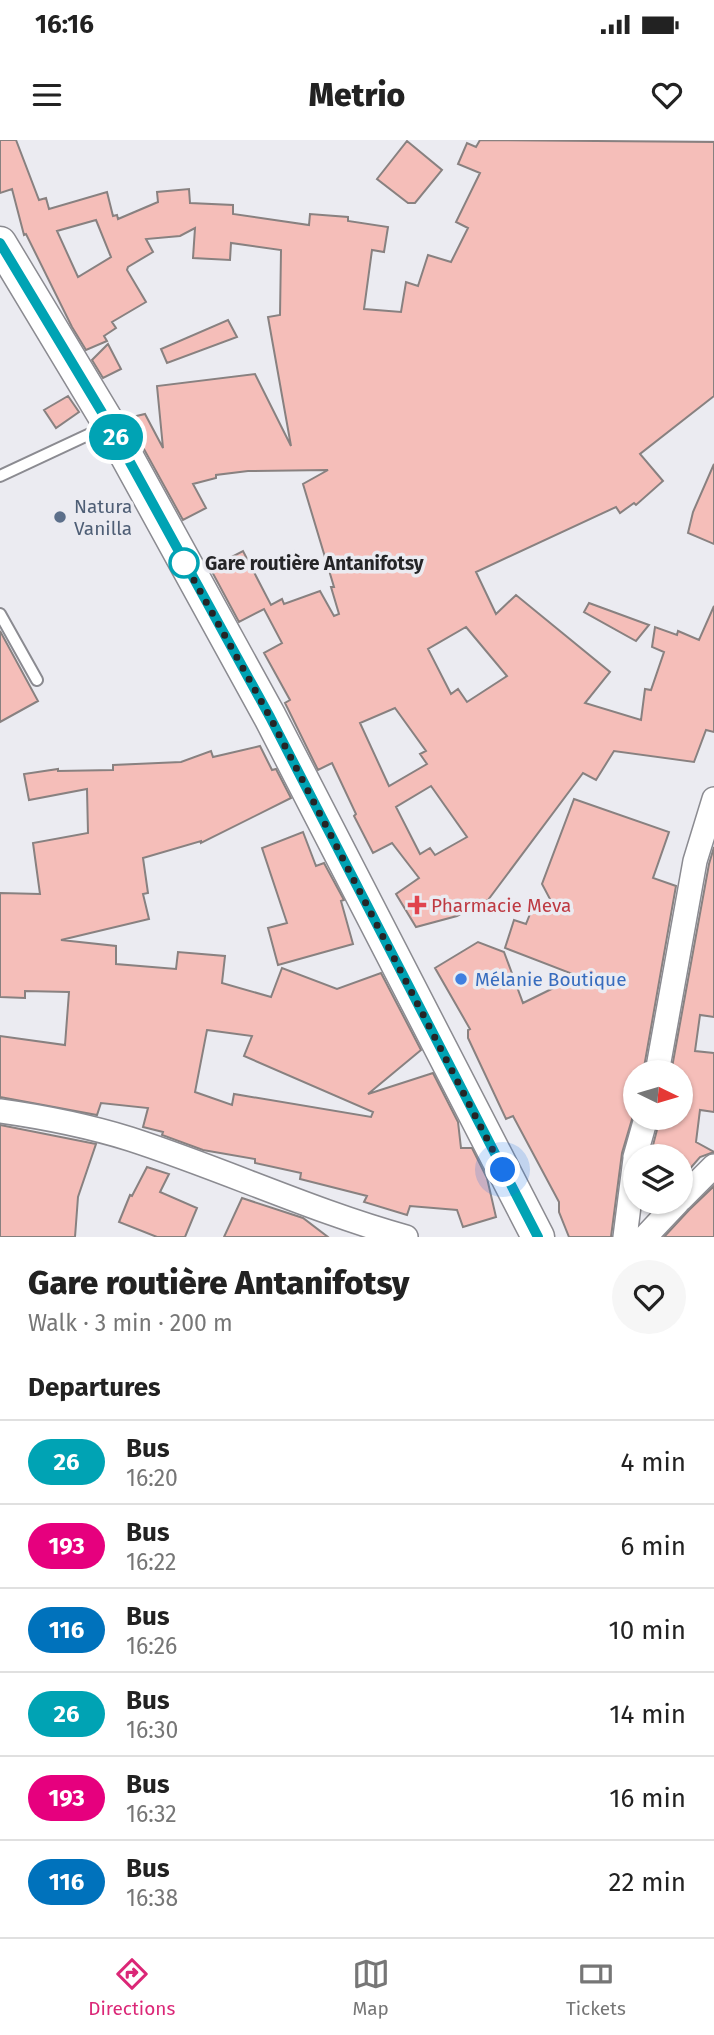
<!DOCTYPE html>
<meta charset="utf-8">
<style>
:root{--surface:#fff;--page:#f6f6f6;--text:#222;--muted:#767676;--line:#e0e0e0;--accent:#db2777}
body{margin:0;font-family:"Fira Sans",sans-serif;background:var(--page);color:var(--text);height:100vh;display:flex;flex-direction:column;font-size:26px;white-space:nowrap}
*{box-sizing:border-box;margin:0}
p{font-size:23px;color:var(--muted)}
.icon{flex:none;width:38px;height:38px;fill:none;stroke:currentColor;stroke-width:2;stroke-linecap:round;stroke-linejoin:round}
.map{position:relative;height:1097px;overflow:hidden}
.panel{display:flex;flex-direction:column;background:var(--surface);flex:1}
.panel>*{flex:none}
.badge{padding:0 14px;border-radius:23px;font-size:24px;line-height:46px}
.needle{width:46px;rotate:95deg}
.tools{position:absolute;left:623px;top:920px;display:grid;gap:14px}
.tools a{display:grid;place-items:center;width:70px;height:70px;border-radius:50%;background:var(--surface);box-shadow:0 2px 5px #0004;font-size:35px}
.you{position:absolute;width:35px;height:35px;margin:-18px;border:5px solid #fff;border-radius:50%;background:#1a73e8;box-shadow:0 0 0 10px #1a73e833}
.map>.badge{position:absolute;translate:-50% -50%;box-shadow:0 0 0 4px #fff}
h2{padding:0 28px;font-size:26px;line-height:63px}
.round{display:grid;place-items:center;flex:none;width:74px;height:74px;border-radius:37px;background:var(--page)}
.headline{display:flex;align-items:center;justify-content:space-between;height:119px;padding:0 28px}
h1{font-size:33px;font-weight:800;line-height:52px}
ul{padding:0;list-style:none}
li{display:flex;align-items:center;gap:21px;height:84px;padding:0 28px;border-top:2px solid var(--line)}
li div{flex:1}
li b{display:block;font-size:26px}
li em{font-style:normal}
li .badge{min-width:77px;font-weight:700;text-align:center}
.status{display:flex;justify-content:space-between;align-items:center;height:49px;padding:0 35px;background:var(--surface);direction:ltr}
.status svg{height:19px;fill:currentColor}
header{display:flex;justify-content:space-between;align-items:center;height:91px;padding:0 28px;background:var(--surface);font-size:32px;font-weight:800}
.tab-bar{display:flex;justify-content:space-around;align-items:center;height:98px;border-top:2px solid var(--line);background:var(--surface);font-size:19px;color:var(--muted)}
.tab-bar a{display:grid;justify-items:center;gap:4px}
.tab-bar .on{color:var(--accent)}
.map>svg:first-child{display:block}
.building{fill:#f5beb9;stroke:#888180;stroke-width:2;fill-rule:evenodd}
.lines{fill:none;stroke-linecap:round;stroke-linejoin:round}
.lane-casing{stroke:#8b8b91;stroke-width:14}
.street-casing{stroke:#8b8b91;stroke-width:26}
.secondary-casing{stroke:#8b8b91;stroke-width:35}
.lane{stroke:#fff;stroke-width:10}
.street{stroke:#fff;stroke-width:23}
.secondary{stroke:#fff;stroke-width:32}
.line-casing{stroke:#fff;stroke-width:16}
.line{stroke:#00a3b4;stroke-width:10}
.walk{stroke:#252527;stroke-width:7;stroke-dasharray:0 12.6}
.service-dot{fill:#5c6f8a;stroke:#ebebf1;stroke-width:2.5}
.stop-dot{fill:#fff;stroke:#00a3b4;stroke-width:3.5}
.health-dot{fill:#e0444e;stroke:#ebebf1;stroke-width:2.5}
.shop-dot{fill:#3f7fe0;stroke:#ebebf1;stroke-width:2.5}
.labels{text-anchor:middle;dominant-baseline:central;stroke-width:7;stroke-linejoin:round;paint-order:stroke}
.service-label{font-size:19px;fill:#4e5e75;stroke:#ebebf1;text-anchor:start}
.stop-label{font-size:19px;font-weight:bold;fill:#252527;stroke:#ebebf1;text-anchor:start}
.health-label{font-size:19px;fill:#be3a42;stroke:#ebebf1;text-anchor:start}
.shop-label{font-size:19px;fill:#366cbe;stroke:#ebebf1;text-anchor:start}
</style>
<div class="status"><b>16:16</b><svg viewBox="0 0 49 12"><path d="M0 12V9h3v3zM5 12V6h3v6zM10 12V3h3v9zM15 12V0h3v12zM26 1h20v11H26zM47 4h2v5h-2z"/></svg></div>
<header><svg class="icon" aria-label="menu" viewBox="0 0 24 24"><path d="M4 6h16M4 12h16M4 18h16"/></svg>Metrio<svg class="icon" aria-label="heart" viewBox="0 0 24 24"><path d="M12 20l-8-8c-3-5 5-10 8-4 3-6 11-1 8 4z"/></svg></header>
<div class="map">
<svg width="714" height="1097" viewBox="0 0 714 1097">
<rect width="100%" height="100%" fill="#ebebf1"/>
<path class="building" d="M 0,0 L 16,0 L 39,60 L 46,58 L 49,69 L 107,52 L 113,76 L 117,75 L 118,79 L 158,62 L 157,52 L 189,49 L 190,63 L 233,65 L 233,74 L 309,85 L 310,74 L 348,77 L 348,81 L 388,87 L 384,112 L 372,110 L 364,169 L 401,172 L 406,142 L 418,146 L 428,115 L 451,122 L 468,88 L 456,82 L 480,33 L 458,24 L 467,3 L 476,7 L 480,0 L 714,2 L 714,256 L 640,314 L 663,341 L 636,365 L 634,363 L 620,373 L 616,367 L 476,432 L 496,474 L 516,455 L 610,532 L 585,563 L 641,580 L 645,549 L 651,550 L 664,512 L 652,507 L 655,487 L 677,495 L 678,491 L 699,500 L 714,466 L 714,592 L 706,590 L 694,622 L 614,611 L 596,640 L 583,633 L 488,760 L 457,776 L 416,787 L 396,754 L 419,738 L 392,703 L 373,713 L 354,676 L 356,674 L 332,623 L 318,630 L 285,563 L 290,560 L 264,513 L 282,503 L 264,469 L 239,482 L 210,428 L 243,411 L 271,465 L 282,459 L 284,464 L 320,451 L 334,476 L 339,474 L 331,447 L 334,447 L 303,344 L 328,330 L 248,331 L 216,335 L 216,338 L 193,344 L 206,368 L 183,380 L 129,282 L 128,278 L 145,274 L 163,308 L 157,246 L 255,234 L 291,306 L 268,177 L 280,175 L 281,110 L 231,103 L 230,120 L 193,118 L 195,88 L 180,96 L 146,99 L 153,112 L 128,127 L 127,130 L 146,162 L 112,182 L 116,188 L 104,196 L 107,201 L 86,210 L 72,187 L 26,94 L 24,95 L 12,49 L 0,53 ZM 96,80 L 111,117 L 78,137 L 57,91 ZM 466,487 L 507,536 L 467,562 L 458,549 L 451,554 L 428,509 ZM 395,568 L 426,611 L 420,614 L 427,624 L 389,646 L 360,583 ZM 431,646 L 467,697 L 435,715 L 430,708 L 420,714 L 396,667 Z
M 407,1 L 442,30 L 415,63 L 408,63 L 377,39 Z
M 228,180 L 237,197 L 167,223 L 161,209 Z
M 108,204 L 121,229 L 103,238 L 92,220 Z
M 68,256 L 79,272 L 56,288 L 44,270 Z
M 714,324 L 714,404 L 688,393 L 693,372 Z
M 589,463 L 649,485 L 636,501 L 584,472 Z
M 0,491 L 38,561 L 0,582 Z
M 260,606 L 272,630 L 276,629 L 291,658 L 201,703 L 201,701 L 143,718 L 148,753 L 143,754 L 149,779 L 61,800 L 116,806 L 116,824 L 176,829 L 178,812 L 225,816 L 222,843 L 271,857 L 282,828 L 337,849 L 381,833 L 421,910 L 368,954 L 433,933 L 458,982 L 461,1008 L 472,1008 L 487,1038 L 496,1077 L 463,1087 L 457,1070 L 410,1066 L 407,1075 L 364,1062 L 367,1056 L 300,1039 L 301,1033 L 255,1023 L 255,1019 L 203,1010 L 162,995 L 163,992 L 143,987 L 148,968 L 101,963 L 97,975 L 0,957 L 0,896 L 65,905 L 69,852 L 25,851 L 25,858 L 0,857 L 0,753 L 40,754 L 33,703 L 88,693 L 87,649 L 29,660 L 24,634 L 58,629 L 58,631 L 113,630 L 113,625 L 181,622 L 211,611 L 213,617 ZM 207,890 L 252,896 L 244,916 L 373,972 L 371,977 L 234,954 L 232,965 L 195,952 Z
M 574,659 L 669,692 L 653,738 L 676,746 L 643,933 L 635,933 L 635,969 L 622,1013 L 611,1097 L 569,1097 L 559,1072 L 559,1062 L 513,976 L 506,979 L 468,898 L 468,890 L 470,889 L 435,828 L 478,802 L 504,812 L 523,863 L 578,836 L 505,808 L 514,780 L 526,784 L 532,769 L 550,759 L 542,744 Z
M 303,692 L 316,726 L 324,723 L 344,760 L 341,761 L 353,804 L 278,825 L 268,788 L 287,783 L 262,708 Z
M 714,707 L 714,877 L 700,875 L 695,911 L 714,913 L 714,972 L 700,970 L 696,1002 L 714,1012 L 700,1017 L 681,1039 L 681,1017 L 650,1017 L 660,978 L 681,978 L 681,933 L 671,933 L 709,724 Z
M 0,985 L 96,1004 L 78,1057 L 75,1097 L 0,1097 Z
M 147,1027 L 169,1034 L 160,1052 L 197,1068 L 185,1097 L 157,1097 L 119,1082 L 130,1055 L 132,1056 Z
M 714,1046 L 714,1097 L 664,1097 L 689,1070 Z
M 242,1058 L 303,1078 L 328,1097 L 224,1097 Z"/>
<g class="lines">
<g class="lane-casing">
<path id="lane" d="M 0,336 L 107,286
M 0,474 L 37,540"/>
</g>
<g class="street-casing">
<path id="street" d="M 657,933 L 695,721 L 714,659
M 0,971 C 43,977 88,986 130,999 C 223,1029 312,1071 406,1097
M 635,1017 L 646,978
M 681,1059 L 714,1026
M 625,1097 L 635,1019
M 645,1097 L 678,1062"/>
</g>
<g class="secondary-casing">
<path id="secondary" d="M 0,103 L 109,284 L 270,577 L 538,1097"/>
</g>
<use href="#lane" class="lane"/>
<use href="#street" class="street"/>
<use href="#secondary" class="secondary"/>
</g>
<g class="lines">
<g class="line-casing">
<path id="line" d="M 0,103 L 109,284 L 270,577 L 538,1097"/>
</g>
<use href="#line" class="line"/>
<path class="walk" d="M 184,423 L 180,415 L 270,577 L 503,1030"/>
</g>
<circle class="service-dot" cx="60" cy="377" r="7"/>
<circle class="stop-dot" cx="184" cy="423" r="14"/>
<path class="health-dot" d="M413.5 754.5h7v7h7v7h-7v7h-7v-7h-7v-7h7z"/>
<circle class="shop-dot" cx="461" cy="839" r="7"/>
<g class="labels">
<g class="service-label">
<text x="74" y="366">Natura<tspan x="74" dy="22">Vanilla</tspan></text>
</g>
<g class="stop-label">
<text x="205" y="423">Gare routière Antanifotsy</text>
</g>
<g class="health-label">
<text x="431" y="765">Pharmacie Meva</text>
</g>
<g class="shop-label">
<text x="475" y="839">Mélanie Boutique</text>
</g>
</g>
</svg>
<div class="tools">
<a><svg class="needle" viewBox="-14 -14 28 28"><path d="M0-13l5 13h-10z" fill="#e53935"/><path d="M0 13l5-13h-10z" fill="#767676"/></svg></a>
<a><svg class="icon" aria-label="layers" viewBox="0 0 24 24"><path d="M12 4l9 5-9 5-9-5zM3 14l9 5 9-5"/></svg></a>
</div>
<div class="you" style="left:503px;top:1030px"></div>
<b class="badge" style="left:116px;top:297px;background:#00a3b4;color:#fff">26</b>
</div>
<section class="panel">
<div class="headline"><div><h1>Gare routière Antanifotsy</h1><p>Walk · 3 min · 200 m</p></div><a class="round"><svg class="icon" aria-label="heart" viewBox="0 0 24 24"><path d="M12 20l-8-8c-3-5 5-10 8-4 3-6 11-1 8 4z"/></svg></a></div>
<h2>Departures</h2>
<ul>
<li><span class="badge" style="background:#00a3b4;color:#fff">26</span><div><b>Bus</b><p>16:20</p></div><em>4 min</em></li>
<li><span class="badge" style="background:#e6007e;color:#fff">193</span><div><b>Bus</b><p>16:22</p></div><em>6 min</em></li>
<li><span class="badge" style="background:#0072bc;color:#fff">116</span><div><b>Bus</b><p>16:26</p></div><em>10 min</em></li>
<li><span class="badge" style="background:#00a3b4;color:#fff">26</span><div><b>Bus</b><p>16:30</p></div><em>14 min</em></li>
<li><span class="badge" style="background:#e6007e;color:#fff">193</span><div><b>Bus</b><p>16:32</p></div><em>16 min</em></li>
<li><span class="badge" style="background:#0072bc;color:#fff">116</span><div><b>Bus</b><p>16:38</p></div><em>22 min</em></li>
</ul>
</section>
<nav class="tab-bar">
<a class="on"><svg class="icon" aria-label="directions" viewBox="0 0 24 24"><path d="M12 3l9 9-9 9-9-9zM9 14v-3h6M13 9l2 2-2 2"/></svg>Directions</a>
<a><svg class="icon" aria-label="map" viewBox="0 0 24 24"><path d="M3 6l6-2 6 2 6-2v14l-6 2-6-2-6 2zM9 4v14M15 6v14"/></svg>Map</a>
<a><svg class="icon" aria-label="tickets" viewBox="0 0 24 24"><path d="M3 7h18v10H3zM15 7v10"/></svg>Tickets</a>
</nav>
